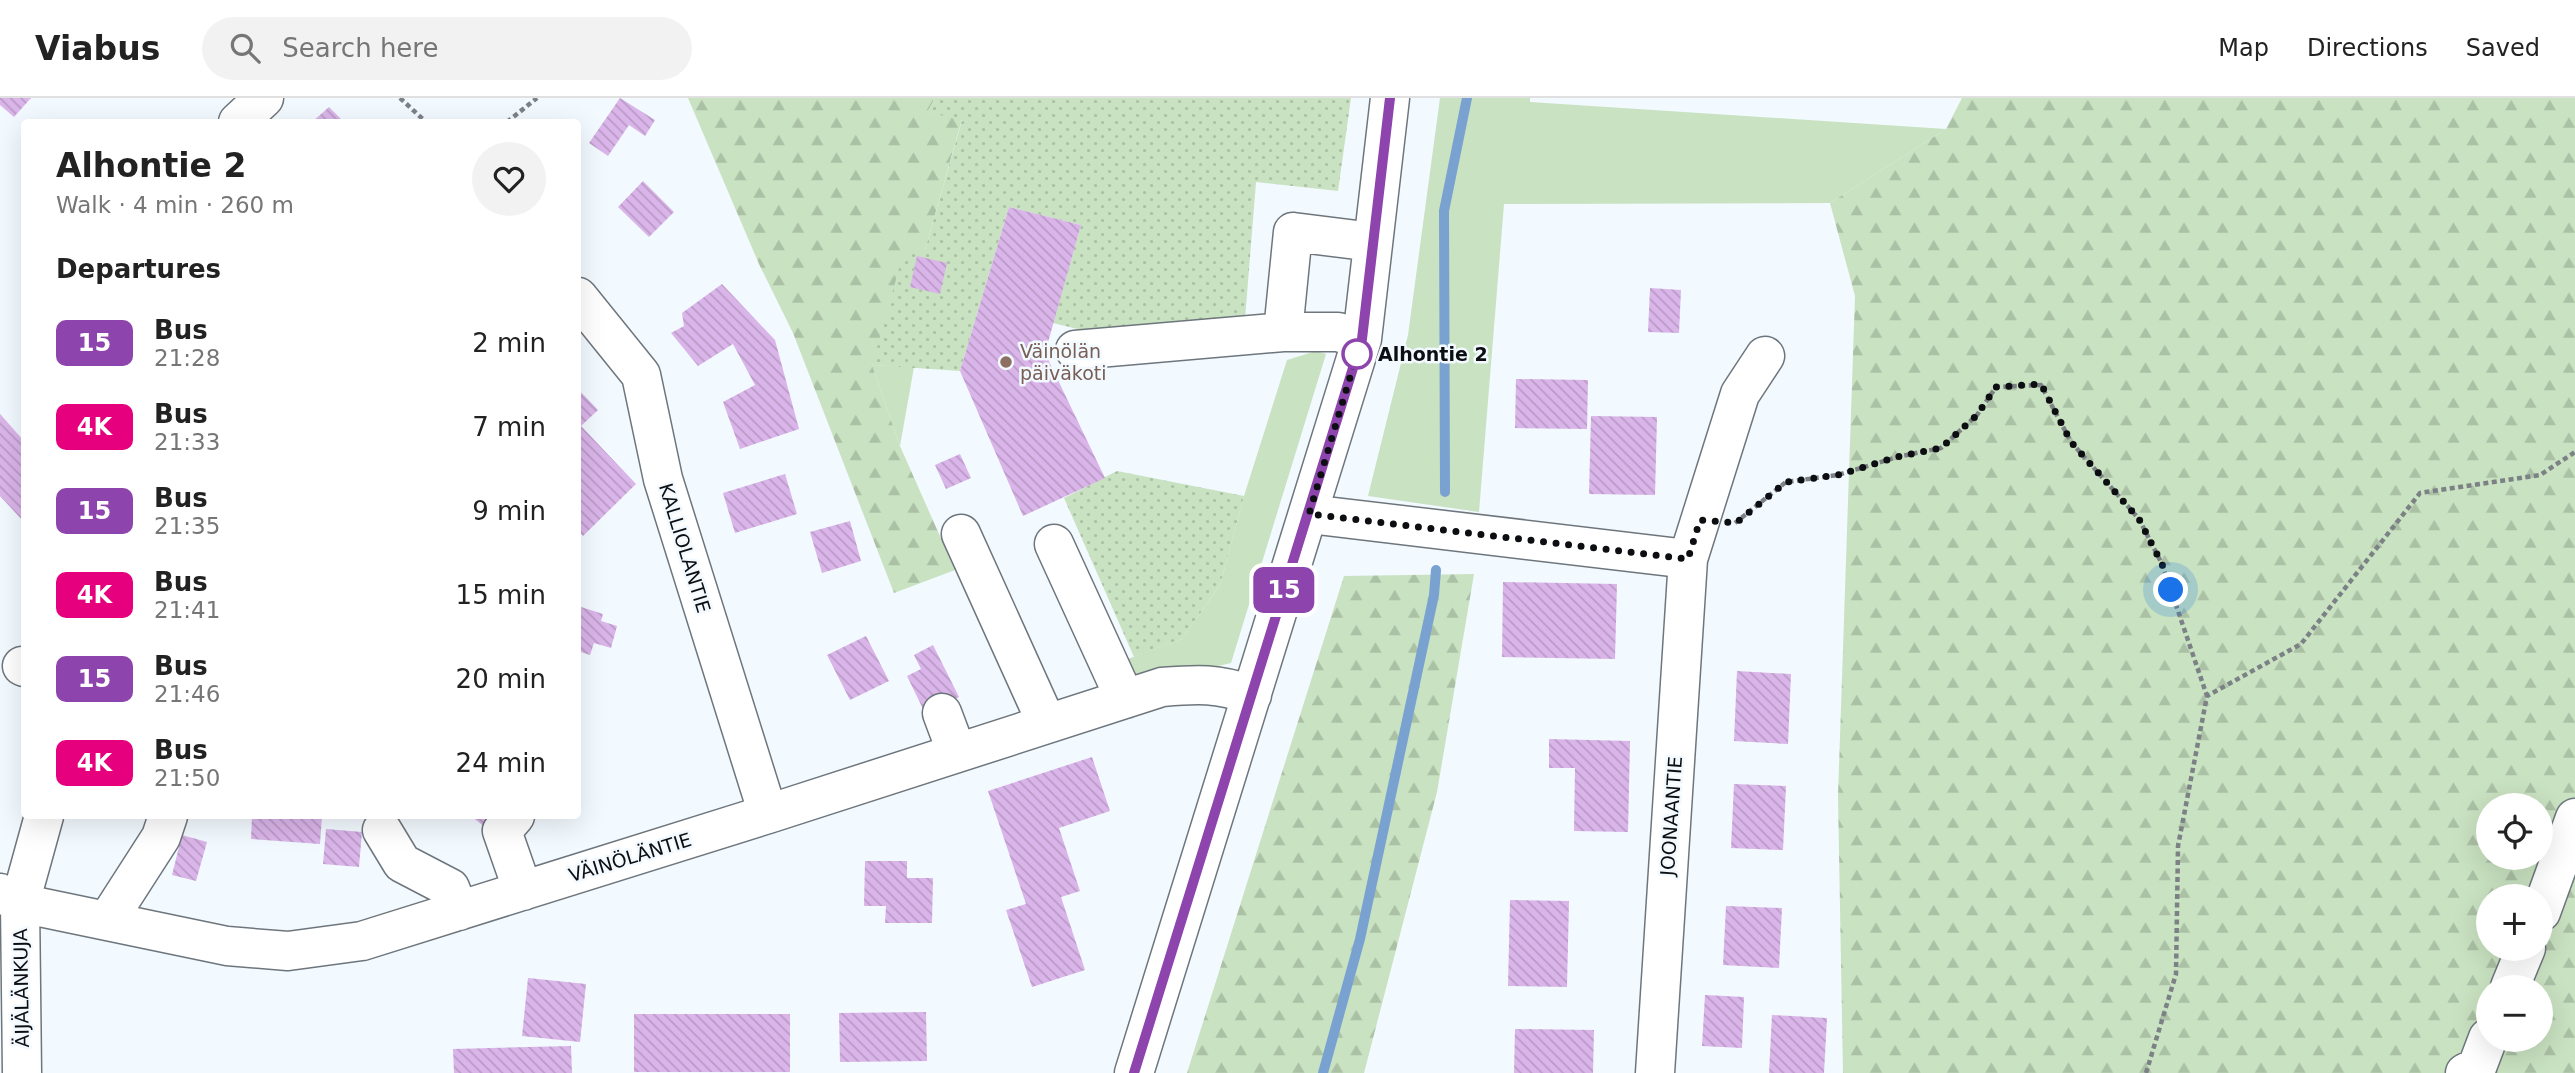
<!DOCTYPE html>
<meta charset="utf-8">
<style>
:root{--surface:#fff;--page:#f2f2f2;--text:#222;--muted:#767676;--line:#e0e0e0}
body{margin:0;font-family:"DejaVu Sans",sans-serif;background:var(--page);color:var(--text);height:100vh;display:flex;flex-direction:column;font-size:26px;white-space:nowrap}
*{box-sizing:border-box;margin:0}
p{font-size:23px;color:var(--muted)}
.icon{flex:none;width:38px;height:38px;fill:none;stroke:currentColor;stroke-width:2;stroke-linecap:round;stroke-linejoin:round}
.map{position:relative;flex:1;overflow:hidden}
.panel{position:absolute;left:21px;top:21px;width:560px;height:700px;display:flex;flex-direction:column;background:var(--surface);border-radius:7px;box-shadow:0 7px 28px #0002}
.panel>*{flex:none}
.badge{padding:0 14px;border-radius:10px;font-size:24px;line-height:46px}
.controls{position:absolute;left:2476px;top:695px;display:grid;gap:14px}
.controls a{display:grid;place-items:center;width:77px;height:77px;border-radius:50%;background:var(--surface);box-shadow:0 7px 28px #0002;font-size:35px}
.you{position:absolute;width:35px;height:35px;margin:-18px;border:5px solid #fff;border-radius:50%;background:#1a73e8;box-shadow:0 0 0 10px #1a73e833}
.map>.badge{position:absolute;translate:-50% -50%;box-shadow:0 0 0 4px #fff}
h2{padding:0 35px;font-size:26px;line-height:63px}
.round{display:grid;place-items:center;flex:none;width:74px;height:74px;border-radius:37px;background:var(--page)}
.headline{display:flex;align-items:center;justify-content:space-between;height:119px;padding:0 35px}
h1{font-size:33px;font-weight:600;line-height:52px}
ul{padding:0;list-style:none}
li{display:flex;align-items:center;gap:21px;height:84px;padding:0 35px}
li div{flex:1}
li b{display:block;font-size:26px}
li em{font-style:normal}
li .badge{min-width:77px;font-weight:700;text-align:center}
header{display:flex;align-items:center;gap:42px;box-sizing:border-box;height:98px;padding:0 35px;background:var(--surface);border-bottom:2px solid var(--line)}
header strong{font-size:33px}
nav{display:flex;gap:38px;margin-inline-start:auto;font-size:24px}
.search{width:490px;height:63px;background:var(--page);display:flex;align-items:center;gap:18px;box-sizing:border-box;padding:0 24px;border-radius:38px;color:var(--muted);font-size:26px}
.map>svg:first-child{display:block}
.green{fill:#c9e2c1}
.forest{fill:url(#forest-firs);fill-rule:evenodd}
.park{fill:url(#park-dots)}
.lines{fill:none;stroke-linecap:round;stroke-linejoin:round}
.stream{stroke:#7aa2d0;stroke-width:10}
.building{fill:url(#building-back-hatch)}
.minor-casing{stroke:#6e767d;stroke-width:41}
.path{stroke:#7c8185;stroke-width:4.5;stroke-dasharray:5 3.5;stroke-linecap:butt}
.minor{stroke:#fff;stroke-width:38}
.line-casing{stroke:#fff;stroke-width:16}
.line{stroke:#8e44ad;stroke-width:10}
.walk{stroke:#0c0e11;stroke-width:7;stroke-dasharray:0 12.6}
.stop-dot{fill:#fff;stroke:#8e44ad;stroke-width:3.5}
.education-dot{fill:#8d6e63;stroke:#f2f9ff;stroke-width:2.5}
.labels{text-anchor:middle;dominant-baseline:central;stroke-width:5;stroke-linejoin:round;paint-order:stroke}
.education-label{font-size:19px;fill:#785e54;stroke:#f2f9ff;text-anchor:start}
.stop-label{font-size:19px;font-weight:bold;fill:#0c0e11;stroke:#f2f9ff;text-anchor:start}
.street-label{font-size:19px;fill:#0c0e11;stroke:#f2f9ff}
</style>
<header>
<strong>Viabus</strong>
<div class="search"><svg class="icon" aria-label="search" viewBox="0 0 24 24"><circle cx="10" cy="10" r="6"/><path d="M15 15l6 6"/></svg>Search here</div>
<nav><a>Map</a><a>Directions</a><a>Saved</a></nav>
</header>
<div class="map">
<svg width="2575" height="975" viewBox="0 0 2575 975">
<defs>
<pattern id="forest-firs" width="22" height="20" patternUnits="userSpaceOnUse" patternTransform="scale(1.75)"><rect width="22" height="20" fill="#c9e2c1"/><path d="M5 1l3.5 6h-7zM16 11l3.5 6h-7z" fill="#abc1a5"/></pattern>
<pattern id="park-dots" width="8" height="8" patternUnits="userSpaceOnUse" patternTransform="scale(1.75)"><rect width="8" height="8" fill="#c9e2c1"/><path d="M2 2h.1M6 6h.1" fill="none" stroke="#abc1a5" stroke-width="1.8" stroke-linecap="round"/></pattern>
<pattern id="building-back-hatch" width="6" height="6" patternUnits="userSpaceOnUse" patternTransform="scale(1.75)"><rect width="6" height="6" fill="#dab5e9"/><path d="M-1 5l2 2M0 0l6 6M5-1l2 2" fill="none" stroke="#ba9ac7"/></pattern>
</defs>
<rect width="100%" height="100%" fill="#f2f9ff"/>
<path class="green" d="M 1440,0 L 1530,0 L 1530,4 L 1946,31 L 1830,105 L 1504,106 L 1479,414 L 1368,398 L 1408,237 Z
M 1316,253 L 1326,256 L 1231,565 L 1136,587 L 1125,562 L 1182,541 L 1220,487 L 1244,398 L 1287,262 Z
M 872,267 L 914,269 L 900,348 Z"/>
<path class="forest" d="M 688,0 L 935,0 L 928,14 L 962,21 L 925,152 L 872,267 L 900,348 L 955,472 L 894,495 L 793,235 L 759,166 Z
M 1962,0 L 2575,0 L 2575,975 L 1843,975 L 1838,698 L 1855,198 L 1830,105 L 1946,31 ZM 2488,707 L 2541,707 L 2541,760 L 2488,760 ZM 2488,798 L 2541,798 L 2541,850 L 2488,850 ZM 2488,889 L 2541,889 L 2541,942 L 2488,942 Z
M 1474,476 L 1437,694 L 1364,975 L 1187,975 L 1344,478 Z"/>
<path class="park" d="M 935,0 L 1351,0 L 1338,93 L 1256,84 L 1245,221 L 1090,234 L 1053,225 L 1081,127 L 1009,109 L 960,273 L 872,267 L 904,153 L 925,152 L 962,22 L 927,14 Z
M 1117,373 L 1244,398 L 1220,487 L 1182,541 L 1134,559 L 1064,400 Z"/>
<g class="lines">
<path class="stream" d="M 1445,394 L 1444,113 L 1467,0
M 1323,975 L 1360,841 L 1434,497 L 1436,472"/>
</g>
<path class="building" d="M 0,0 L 31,0 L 14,19 L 0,7 Z
M 620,0 L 655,22 L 645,38 L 629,27 L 608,58 L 589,45 Z
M 329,9 L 344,24 L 312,24 Z
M 643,83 L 674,114 L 649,139 L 618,109 Z
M 1009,109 L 1081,127 L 1045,255 L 1105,380 L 1023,418 L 960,273 Z
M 917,158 L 947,165 L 940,196 L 910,189 Z
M 722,186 L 775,242 L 799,331 L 740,351 L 723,304 L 755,287 L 733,246 L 698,268 L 671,235 L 684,228 L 682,215 Z
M 1650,190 L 1681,192 L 1679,235 L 1648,234 Z
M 1516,281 L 1588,282 L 1587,331 L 1515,330 Z
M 578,291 L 598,312 L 581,328 L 636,386 L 583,438 L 578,433 Z
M 0,316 L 24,343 L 24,424 L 0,398 Z
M 1591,318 L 1657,319 L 1655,397 L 1589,396 Z
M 960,356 L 971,380 L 946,391 L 935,367 Z
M 785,376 L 797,416 L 735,435 L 723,395 Z
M 850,423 L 861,463 L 822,475 L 810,434 Z
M 1503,484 L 1617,486 L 1615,561 L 1502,559 Z
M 578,508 L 603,516 L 601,523 L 617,528 L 611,550 L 594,545 L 590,557 L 578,553 Z
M 866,538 L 889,583 L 850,602 L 827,557 Z
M 933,547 L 959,599 L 925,615 L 907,578 L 921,571 L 914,557 Z
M 1737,573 L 1791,576 L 1788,646 L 1734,643 Z
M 1549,641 L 1630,643 L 1628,734 L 1574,733 L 1575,670 L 1549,670 Z
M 1092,659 L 1110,713 L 1059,730 L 1080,793 L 1061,799 L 1085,872 L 1032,889 L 1006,812 L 1026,806 L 988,693 Z
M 1734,686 L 1786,688 L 1783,752 L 1731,750 Z
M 252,718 L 322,718 L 320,746 L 251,741 Z
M 471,718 L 496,718 L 486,730 Z
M 326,731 L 362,734 L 359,769 L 323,766 Z
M 182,737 L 207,744 L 196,783 L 172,777 Z
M 865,763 L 907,763 L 907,780 L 933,780 L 932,825 L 885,825 L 886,808 L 864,808 Z
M 1510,802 L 1569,803 L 1567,889 L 1508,888 Z
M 1726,808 L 1782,810 L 1779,870 L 1723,867 Z
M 528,880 L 586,886 L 580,944 L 522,938 Z
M 1705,897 L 1744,899 L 1742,950 L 1702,948 Z
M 926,914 L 927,963 L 840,964 L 839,915 Z
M 634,916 L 790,916 L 790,974 L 634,974 Z
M 1772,917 L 1827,920 L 1824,975 L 1769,975 Z
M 1515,931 L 1594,932 L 1593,975 L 1514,975 Z
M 571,948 L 572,975 L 454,975 L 453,951 Z"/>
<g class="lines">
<g class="minor-casing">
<path id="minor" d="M 238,24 L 264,0
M 578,199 L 641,277 L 663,381 L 768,716
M 1283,234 L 1293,134 L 1373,144
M 1075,252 L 1283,234 L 1338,234 L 1362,241
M 1309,416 L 1688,461 L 1655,975
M 961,436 L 1047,626
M 1054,446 L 1125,601
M 1688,461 L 1740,296 L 1765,258
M 22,568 L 24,569
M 942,615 L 957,655
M 515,718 L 502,733 L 523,793
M 382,732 L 402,765 L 450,790 L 459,813
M 0,795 L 20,805 L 227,848 L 288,853 L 362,843 L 768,716 L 1162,589 C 1198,586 1217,585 1252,597
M 2541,814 L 2575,720
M 107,823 L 161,739 L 168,718
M 2510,889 L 2526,850
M 22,975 L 20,805 L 44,718
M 1134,975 L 1362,241 L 1390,0
M 2465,975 L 2477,969 L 2488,940"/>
</g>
<path class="path" d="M 400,0 L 426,24
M 507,24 L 537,0
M 1735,425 L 1786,384 L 1838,377 L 1897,359 L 1941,350 L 1977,317 L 1996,289 L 2041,287 L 2071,344 L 2139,421 L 2162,466 L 2207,598
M 2146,975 L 2176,876 L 2178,748 L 2207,598 L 2301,546 L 2420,395 L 2540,377 L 2575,354"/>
<use href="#minor" class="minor"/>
</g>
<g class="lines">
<g class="line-casing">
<path id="line" d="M 1134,975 L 1362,241 L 1390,0"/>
</g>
<use href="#line" class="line"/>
<path class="walk" d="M 1357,256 L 1309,416 L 1688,461 L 1700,422 L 1736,425 L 1786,384 L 1838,377 L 1897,359 L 1941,350 L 1977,317 L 1996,289 L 2041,286 L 2071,344 L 2139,421 L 2162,466 L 2171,492"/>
</g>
<circle class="stop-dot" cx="1357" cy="256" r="14"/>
<circle class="education-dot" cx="1006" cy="264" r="7"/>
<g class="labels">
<g class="education-label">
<text x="1020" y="253">Väinölän<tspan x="1020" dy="22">päiväkoti</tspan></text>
</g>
<g class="stop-label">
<text x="1378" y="256">Alhontie 2</text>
</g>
<g class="street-label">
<text transform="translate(685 450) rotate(73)">KALLIOLANTIE</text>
<text transform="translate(1671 718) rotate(-86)">JOONAANTIE</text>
<text transform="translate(630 759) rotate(-17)">VÄINÖLÄNTIE</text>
<text transform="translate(21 890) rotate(-91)">ÄIJÄLÄNKUJA</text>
</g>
</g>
</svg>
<div class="controls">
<a><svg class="icon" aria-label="locate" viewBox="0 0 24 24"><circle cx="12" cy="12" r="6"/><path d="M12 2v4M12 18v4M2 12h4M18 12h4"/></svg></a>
<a>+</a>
<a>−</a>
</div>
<div class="you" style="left:2171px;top:492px"></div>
<b class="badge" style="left:1284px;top:492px;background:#8e44ad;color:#fff">15</b>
<section class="panel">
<div class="headline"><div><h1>Alhontie 2</h1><p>Walk · 4 min · 260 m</p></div><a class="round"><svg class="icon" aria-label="heart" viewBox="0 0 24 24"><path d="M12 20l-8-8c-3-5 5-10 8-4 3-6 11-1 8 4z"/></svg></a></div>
<h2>Departures</h2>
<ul>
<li><span class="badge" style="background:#8e44ad;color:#fff">15</span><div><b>Bus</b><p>21:28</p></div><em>2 min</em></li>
<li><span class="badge" style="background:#e6007e;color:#fff">4K</span><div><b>Bus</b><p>21:33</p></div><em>7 min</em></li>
<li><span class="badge" style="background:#8e44ad;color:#fff">15</span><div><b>Bus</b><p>21:35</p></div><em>9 min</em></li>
<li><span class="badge" style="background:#e6007e;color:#fff">4K</span><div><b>Bus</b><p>21:41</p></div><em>15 min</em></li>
<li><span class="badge" style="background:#8e44ad;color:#fff">15</span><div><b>Bus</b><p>21:46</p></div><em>20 min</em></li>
<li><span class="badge" style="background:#e6007e;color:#fff">4K</span><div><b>Bus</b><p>21:50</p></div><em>24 min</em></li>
</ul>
</section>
</div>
